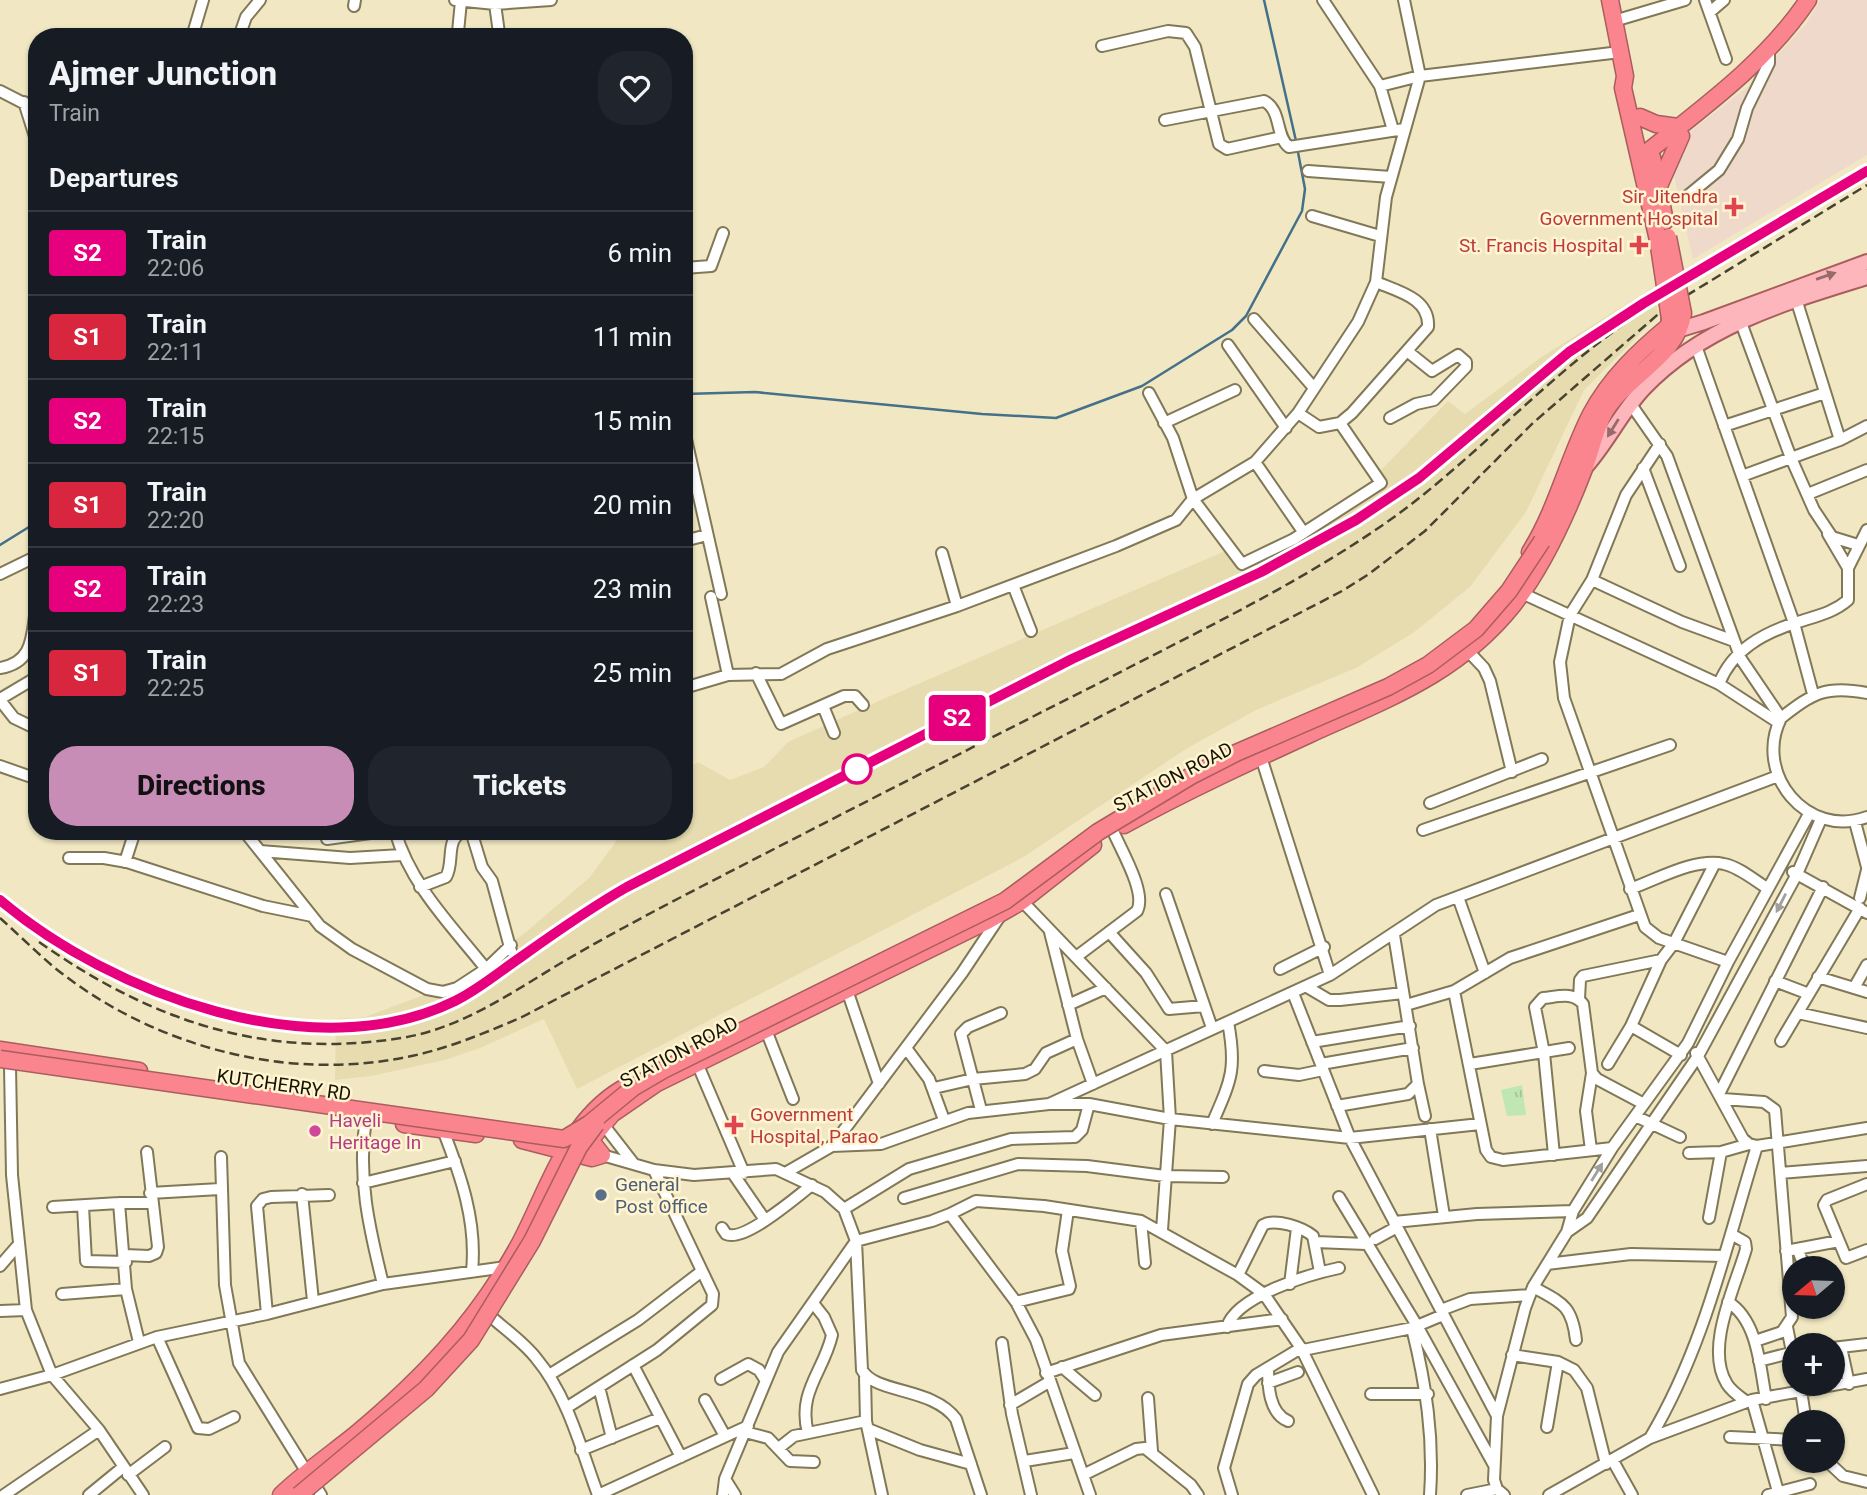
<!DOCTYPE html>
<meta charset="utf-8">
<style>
:root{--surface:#171b24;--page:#20242c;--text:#f1f3f6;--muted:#9ea1a6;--line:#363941;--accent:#c88db6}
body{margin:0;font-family:Roboto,sans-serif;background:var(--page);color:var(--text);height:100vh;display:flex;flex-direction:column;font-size:26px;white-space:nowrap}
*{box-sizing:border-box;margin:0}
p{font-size:23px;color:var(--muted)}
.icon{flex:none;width:38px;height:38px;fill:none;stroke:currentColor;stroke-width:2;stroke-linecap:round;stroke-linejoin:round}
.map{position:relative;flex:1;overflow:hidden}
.sheet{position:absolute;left:28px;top:28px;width:665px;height:812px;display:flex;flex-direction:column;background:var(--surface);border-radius:28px;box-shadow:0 2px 5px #0004}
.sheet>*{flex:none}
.badge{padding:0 14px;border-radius:5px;font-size:24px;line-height:46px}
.needle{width:46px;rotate:251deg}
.fabs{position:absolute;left:1782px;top:1256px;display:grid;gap:14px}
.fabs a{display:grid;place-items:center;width:63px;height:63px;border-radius:50%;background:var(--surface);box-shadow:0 2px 5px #0004;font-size:35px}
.map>.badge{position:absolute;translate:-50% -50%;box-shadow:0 0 0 4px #fff}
h2{padding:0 21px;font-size:26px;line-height:63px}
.round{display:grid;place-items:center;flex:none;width:74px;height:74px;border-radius:28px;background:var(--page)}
.overview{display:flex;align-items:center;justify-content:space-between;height:119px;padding:0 21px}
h1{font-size:33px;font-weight:800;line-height:52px}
.action{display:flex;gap:14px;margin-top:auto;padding:14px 21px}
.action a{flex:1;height:80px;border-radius:28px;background:var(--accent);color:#111;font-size:28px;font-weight:800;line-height:80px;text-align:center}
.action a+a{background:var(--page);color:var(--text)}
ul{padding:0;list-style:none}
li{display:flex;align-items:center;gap:21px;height:84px;padding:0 21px;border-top:2px solid var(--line)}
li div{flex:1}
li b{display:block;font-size:26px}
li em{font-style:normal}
li .badge{min-width:77px;font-weight:700;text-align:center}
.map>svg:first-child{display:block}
.industrial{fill:#eed9cb}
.built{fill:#e7dcb0}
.park{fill:url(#park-tufts)}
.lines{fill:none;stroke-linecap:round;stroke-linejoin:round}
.stream{stroke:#457089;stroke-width:2.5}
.minor-casing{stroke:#817857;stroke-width:14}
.major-casing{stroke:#aa5d5e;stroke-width:18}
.highway-casing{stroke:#aa5d5e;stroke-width:19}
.minor{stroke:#fff;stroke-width:10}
.major{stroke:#fdb6bb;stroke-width:14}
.highway{stroke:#fb858e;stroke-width:16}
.rail{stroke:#484331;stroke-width:2.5;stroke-dasharray:10 5;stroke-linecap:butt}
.highway-bridge-casing{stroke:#aa5d5e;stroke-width:19;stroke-linecap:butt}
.highway-bridge{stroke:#fb858e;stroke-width:16}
.oneway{fill:#956c69}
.oneway2{fill:#a1a09b}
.line-casing{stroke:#fff;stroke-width:16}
.line{stroke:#e6007e;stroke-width:10}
.health-dot{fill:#e0444e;stroke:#fff5d0;stroke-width:2.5}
.stop-dot{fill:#fff;stroke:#e6007e;stroke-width:3.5}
.hotel-dot{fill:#d1479c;stroke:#fff5d0;stroke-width:2.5}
.service-dot{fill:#5c6f8a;stroke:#fff5d0;stroke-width:2.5}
.labels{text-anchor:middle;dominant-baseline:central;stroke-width:5;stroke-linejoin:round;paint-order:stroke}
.health-label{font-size:19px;fill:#be3a42;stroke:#fff5d0;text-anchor:end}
.street-label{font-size:19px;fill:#151205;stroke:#fff5d0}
.hotel-label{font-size:19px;fill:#b23c85;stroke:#fff5d0;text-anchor:start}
.service-label{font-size:19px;fill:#4e5e75;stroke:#fff5d0;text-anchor:start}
</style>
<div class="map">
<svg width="1867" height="1495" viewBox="0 0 1867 1495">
<defs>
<pattern id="park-tufts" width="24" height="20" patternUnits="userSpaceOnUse" patternTransform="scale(1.75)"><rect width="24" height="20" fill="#c0e6b3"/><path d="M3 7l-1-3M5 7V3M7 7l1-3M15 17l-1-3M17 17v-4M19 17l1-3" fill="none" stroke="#a4c498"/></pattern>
</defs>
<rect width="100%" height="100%" fill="#f1e8c3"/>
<path class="industrial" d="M 1820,0 L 1867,0 L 1867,155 L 1693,259 L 1673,172 L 1682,138 L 1749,86 L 1807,23 Z"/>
<path class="built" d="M 1652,288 L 1659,315 L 1584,390 L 1526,512 L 1470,587 L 1413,633 L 1356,668 L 1256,710 L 1186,749 L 1022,858 L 577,1089 L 544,1019 L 480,1048 L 445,1060 L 371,1076 L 335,1080 L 336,1019 L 365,1017 L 453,984 L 526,932 L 589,878 L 615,843 L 618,831 L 684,831 L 684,772 L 698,762 L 730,780 L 764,767 L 788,742 L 881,700 L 1225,551 L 1235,562 L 1348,504 L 1448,401 L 1465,414 L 1540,358 Z"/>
<path class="park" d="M 1522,1085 L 1526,1115 L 1507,1116 L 1501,1090 Z"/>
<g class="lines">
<path class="stream" d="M 1264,0 L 1296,141
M 684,394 L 755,392 L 982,414 L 1056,418 L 1142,386 L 1232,330 L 1246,316 L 1302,211 L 1305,189 L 1297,147
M 0,545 L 37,522"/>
<g class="minor-casing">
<path id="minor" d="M 455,0 L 495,4 L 551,0
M 1323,0 L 1380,86 L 1393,130
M 1705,0 L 1726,59
M 495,4 L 499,33
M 354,6 L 355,0
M 1710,12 L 1724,0
M 1614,21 L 1685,0
M 458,32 L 461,1
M 192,37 L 203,0
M 239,37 L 246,17 L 260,0
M 1102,46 L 1168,31 L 1186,33 L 1195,47 L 1219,144 L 1227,149 L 1282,137
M 1380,86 L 1420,76 L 1620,52
M 0,91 L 37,110
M 24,102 L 37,143
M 1165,120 L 1264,101 C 1282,110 1275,136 1289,147 L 1404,129
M 1308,171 L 1391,177
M 1685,198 L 1719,170 L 1738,139 L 1747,108 L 1769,63 L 1769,47
M 1312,216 L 1380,236
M 684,268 L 711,266 L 723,233
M 1796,299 L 1840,440
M 1254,319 L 1314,388
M 1740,320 L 1791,458 L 1814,510 L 1832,537 L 1858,545
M 1228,345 L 1286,428
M 1696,346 L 1794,623 L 1813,694
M 1149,393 L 1173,438 L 1193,499 L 1242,564 L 1294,539 L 1381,483 L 1340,423
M 1630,403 L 1667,456 L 1741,659 L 1781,718
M 1298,413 L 1319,427 L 1340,423 L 1352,413 L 1428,327 C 1430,298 1397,291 1376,282
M 1390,418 L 1416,404 L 1434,400 L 1466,367 L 1466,362 L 1458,355 L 1432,371 L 1407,351
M 1164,423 L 1235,390
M 1724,426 L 1825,393
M 686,439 L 721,594
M 1660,444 L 1626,495 L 1592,580 L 1570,615 L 1560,662 L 1564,698 L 1645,927 L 1659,938 L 1728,962
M 1255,462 L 1304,533
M 1643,468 L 1680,566
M 1742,476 L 1840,440 L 1867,426
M 1808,494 L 1867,470
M 1828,534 L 1848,568
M 684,541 L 707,535
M 942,553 L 957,606
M 0,574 L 37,556
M 1592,580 L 1682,622 L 1734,641
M 1013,585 L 1031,631
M 1528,596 L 1719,684 L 1779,723
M 711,597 L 728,675
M 1468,651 L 1484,668 L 1490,681 L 1512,772
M 0,668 C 36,662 31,633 37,604
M 756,673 L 781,724 L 844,696 L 855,696 L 863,705
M 1719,684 C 1732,650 1763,633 1798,622 C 1816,616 1833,613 1848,600 L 1848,568 L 1867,530
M 684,688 L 728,675 L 781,674 L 827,649 L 957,606 L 1116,546 L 1176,520 L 1193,499 L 1255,462 L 1298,413 L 1358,322 L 1376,282 L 1386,197 L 1420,76 L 1404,0
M 1867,693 C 1826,685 1813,693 1781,718 C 1753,774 1807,839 1867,817
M 0,699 L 37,677
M 0,700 L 14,718 L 37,729
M 823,706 L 834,733
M 1261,757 L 1330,975
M 0,766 L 37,779
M 1430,803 L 1542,759
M 1855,822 L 1867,867
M 1423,830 L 1670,745
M 244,831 L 320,926 L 352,949 L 427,989 L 443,992 L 457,988 L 486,969 L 511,945
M 395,831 C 411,886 452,926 486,969
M 471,831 L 482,867 L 492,881 L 511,951
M 539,831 L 546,831
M 327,839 L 385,831
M 260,851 L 350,858 L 402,855
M 69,858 L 104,858 L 127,862 L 263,906 L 312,916
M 125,862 L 135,831
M 1793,872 L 1867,913
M 420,887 L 446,877 C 455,862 444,839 464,831
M 1630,889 C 1656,880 1695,857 1724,864 C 1739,867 1754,880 1767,888
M 1166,894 L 1212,1028
M 1458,897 L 1485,973
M 1860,898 L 1867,870
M 1022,901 L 1166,1051 L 1170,1119 L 1162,1230
M 1050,932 L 1077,1039 L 1093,1084
M 1109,932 L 1146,973 L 1169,1009 L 1204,1006
M 1076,957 L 1137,911 C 1147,893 1121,850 1113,831
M 1280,969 L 1324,947
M 1818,977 L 1867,992
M 1775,981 L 1809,994
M 1307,987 L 1329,1000 L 1340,1000 L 1403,993
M 1854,988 L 1867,965
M 847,990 L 879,1084
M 1454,991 L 1486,1150 L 1491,1157 L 1503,1160 L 1612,1148
M 1293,993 L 1350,1138 L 1497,1416
M 1579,999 L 1580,980 L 1583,976 L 1661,960
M 1068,1005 L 1106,988
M 1406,1005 L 1454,991 L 1510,958 L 1639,915
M 1798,1013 L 1867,1028
M 766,1030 L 793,1099
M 1781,1041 L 1860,908
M 1312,1042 L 1410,1026
M 906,1048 L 929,1079 L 944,1120
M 1696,1053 L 1743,1139 L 1749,1144
M 1681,1055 L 1631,1026 L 1661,960 L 1674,943 L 1715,863
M 697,1063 L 744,1173
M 1321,1064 L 1413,1048
M 1470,1064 L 1569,1048
M 1608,1064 L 1631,1026
M 10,1067 L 12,1175 L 26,1310 L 52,1375 L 157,1337 L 267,1314 L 383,1284 L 506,1267
M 1264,1071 L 1299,1075 L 1323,1070
M 1418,1084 L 1425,1116
M 934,1088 L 973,1079 L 1025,1074 L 1035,1069 L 1046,1053 L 1077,1039
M 1720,1092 L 1823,887
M 1723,1099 L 1764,1102 L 1775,1110 L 1792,1317 L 1782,1332 L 1755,1341
M 1049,1104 L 1330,975 L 1436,905 L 1778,776
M 1337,1106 L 1408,1094 L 1418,1084 L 1394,935
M 981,1110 L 961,1034 L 968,1027 L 1001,1013
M 1635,1116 L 1680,1137
M 366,1118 C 357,1176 369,1228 383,1284
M 599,1119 L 634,1164
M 1212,1124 C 1231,1080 1237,1070 1228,1022
M 1430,1129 L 1444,1216
M 443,1130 C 461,1176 477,1222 472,1271
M 832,1146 L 881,1144 L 968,1113 L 1049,1104 L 1089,1104 L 1170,1119 L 1350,1138 L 1480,1124
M 1591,1150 L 1586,1111 L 1592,1073
M 1689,1153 L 1721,1152 L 1749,1144 L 1757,1146 L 1867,1128
M 602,1155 L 654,1170 L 694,1175 L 776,1169 L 825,1192 L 844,1209 L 856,1241 L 862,1370 C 875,1394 933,1387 956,1419 L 981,1495
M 1554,1155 L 1544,1053 L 1535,1007 L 1543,998 C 1557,997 1573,991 1583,1004 L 1592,1073 L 1597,1079 L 1644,1104
M 221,1157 L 225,1285 L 239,1363 L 321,1495
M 787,1172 L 832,1146 L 962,973 L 1000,916
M 1780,1173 L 1867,1166
M 734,1175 L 765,1220
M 363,1183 L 455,1161
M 1867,1184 L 1827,1200 L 1824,1205 L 1846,1258 L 1867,1250
M 150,1193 L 220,1189
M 302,1194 L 313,1301
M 1339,1197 L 1416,1324 L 1494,1465
M 904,1198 L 1018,1164 L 1087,1166 L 1165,1176 L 1223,1177
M 83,1206 L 86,1261 L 126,1262
M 53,1207 L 119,1203
M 844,1209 L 909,1169 L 1011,1139 L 1075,1137 L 1082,1130 L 1089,1104
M 950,1214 L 976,1201 L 1044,1206 L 1141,1221 L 1238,1275 L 1264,1294 L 1301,1348 L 1373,1495
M 1709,1218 L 1721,1152
M 1141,1221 L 1145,1263
M 1394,1222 L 1477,1214 L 1573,1211
M 722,1228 L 726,1234 C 744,1243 796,1197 812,1185
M 1567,1232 L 1587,1218 L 1698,1056 L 1797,874 L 1821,819
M 1731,1234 L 1745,1242 L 1746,1249 C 1736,1285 1704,1348 1727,1384 C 1731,1391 1740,1397 1747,1402
M 1375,1239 L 1397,1227
M 1316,1242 L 1366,1244
M 1798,1250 L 1805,1269
M 1786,1251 L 1839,1241
M 125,1255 L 149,1256 L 156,1253 L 158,1247 L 147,1152
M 1547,1264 L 1631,1254 L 1724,1256
M 0,1266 L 19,1244
M 1238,1275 L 1263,1225 C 1275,1218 1302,1227 1313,1236 L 1320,1272
M 1290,1284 L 1297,1228
M 1533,1287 C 1562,1303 1572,1305 1576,1340
M 62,1294 L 126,1289
M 1016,1302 L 1069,1289 L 1070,1286 L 1062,1251 L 1068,1210
M 1728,1302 C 1758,1320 1760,1368 1766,1399
M 1441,1310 L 1470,1299 L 1530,1295
M 0,1311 L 26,1310
M 485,1311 C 501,1327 522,1340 536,1358 C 568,1396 581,1449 598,1495
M 267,1314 L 257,1206 L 263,1199 L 271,1197 L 329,1195
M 1227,1327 C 1236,1296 1310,1274 1339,1268
M 1787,1327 L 1794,1362
M 1412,1328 L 1443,1315
M 157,1337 L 198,1428 L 209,1429 L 234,1417
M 139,1342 L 126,1289 L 119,1203 L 151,1203
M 1002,1343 L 1012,1414 L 1031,1495
M 1841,1347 L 1849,1384
M 1832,1348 L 1867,1344
M 1303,1350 L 1412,1328 C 1426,1385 1434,1437 1430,1495
M 1512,1355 L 1558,1362
M 1759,1361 L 1794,1352
M 633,1365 L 681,1457
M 1062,1367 L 1095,1395
M 1268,1368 C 1268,1386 1269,1413 1288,1421
M 1046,1373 L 1161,1335 L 1282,1319
M 549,1375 L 638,1320 L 702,1271
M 865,1377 L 866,1421 L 882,1495
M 721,1379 L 748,1364 L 759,1370 L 766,1381
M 1268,1383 L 1298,1372
M 1800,1384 L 1806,1423
M 599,1387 L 612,1438
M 0,1389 L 52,1375 L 99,1430 L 143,1495
M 1371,1394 L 1428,1394
M 1148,1398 L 1152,1451
M 705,1400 L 725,1436
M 1752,1400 L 1779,1495
M 1010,1405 L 1049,1382
M 566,1408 L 657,1350 L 712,1305 L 713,1294 L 654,1170
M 1547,1427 L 1558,1362 L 1574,1370 L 1587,1388 L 1606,1464
M 868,1429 L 920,1450 L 971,1464
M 745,1432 L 768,1438 L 790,1461 L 814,1462
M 808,1433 C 797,1392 824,1371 832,1335 L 824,1317 L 813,1303
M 1730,1437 L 1794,1440
M 1650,1438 C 1704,1348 1726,1246 1757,1146
M 780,1447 L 794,1436 L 866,1421
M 581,1450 L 660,1418
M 1025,1461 L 1074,1453
M 1613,1461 L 1632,1495
M 1827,1461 L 1843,1476 L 1867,1482
M 128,1475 L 165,1447
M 1083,1475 L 1136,1449 L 1145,1448 L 1191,1485 L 1198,1495
M 725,1479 L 735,1495
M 4,1495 L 99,1430
M 89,1495 L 122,1468
M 598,1495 L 748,1426
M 723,1495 L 725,1479 L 778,1352 L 856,1241 L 932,1221 L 950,1214 L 1016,1302 L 1036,1340 L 1090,1495
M 1232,1495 L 1224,1468 L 1248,1384 L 1256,1375 L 1301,1348
M 1467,1495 L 1497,1489
M 1504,1495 L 1497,1489 L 1494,1480 L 1497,1416 L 1525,1308 L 1533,1287 L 1567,1232 L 1573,1211 L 1612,1148 L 1688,1043 L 1728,962 L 1809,814
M 1549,1495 L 1650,1438 L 1752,1400 L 1867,1379
M 1768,1495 L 1810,1484"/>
</g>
<g class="major-casing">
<path id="major" d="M 1671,326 L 1681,329 L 1704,322 L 1867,262
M 1587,465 C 1608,441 1622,411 1644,388 C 1704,325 1787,302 1867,277"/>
</g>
<g class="highway-casing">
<path id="highway" d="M 1610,0 L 1625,76 L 1623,88 L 1658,240
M 1640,117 L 1656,124 L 1678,127
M 1641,157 C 1700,110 1766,63 1808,0
M 1652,157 L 1665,221
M 1659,186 L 1681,136
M 1530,552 C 1557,509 1568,459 1591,414 C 1610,378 1639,351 1669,326 L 1670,319
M 1124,825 C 1184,792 1247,763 1310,734 C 1387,699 1458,674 1513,605 C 1544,565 1566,516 1584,469 C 1591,451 1594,433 1603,415 C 1623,377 1679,356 1683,313
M 0,1050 L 139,1071
M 404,1124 L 476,1134
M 591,1139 L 612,1114 L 657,1083 L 987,921 L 1022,901 L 1093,845
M 522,1140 L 592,1158 L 602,1155 L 595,1146 L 579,1142
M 281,1495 C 304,1473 330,1455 355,1435 C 422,1379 475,1324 518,1247 C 548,1192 565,1123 622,1089"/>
</g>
<use href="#minor" class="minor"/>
<use href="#major" class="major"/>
<use href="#highway" class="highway"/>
<path class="rail" d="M 1662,292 L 1867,171
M 0,900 C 111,994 316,1070 455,1001 C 478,990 499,972 521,957 C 556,932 590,908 627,887 C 776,811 924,732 1074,658 C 1168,612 1266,575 1356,520 C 1437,471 1499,399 1577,347
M 0,918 C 18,934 36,952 55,968 C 152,1046 285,1082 407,1057 C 447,1049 485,1033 522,1017 L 1342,591 L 1369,574 L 1425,531 L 1533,423 L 1663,310 L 1867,185
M 39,942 C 150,1020 264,1060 401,1038 C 460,1029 511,993 561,963 C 602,939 643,917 685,895 C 824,823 963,752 1103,681 C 1203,629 1305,581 1397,515 C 1493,444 1569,351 1674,292"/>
<g class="highway-bridge-casing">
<path id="highway-bridge" d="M 1668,237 L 1683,313
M 1658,240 L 1670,319
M 0,1059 L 564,1139 L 589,1124 L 634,1087 L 663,1070 L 1005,901 L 1098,832 L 1191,776 L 1236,753 L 1388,687 L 1428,665 L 1476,629 L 1509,591 L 1542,541
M 299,1495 L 426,1389 L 471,1340 L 532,1241 L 579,1147 L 596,1124"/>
</g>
<use href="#highway-bridge" class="highway-bridge"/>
</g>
<defs><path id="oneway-solid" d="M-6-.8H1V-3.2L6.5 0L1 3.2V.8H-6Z" transform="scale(1.75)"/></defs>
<g class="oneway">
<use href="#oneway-solid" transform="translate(1826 276) rotate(-19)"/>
<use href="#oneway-solid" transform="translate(1613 428) rotate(122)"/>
</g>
<g class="oneway2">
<use href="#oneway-solid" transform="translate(1781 903) rotate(117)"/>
<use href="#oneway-solid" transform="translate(1597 1172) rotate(-58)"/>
</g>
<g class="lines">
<g class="line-casing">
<path id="line" d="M 0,900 C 111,994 315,1070 455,1001 C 478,990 499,972 521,957 C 556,932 590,908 627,887 L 1072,659 L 1261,572 L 1356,520 L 1419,478 L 1569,352 L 1644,303 L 1867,171"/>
</g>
<use href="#line" class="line"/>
</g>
<g class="health-dot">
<path d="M1730.5 196.5h7v7h7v7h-7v7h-7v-7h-7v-7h7z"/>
<path d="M1635.5 234.5h7v7h7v7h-7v7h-7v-7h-7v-7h7z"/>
<path d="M730.5 1114.5h7v7h7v7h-7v7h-7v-7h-7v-7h7z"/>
</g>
<circle class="stop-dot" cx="857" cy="769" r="14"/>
<circle class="hotel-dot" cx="315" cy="1131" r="7"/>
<circle class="service-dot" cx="601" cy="1195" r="7"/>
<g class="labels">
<g class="health-label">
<text x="1718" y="196">Sir Jitendra<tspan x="1718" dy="22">Government Hospital</tspan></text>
<text x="1623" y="245">St. Francis Hospital</text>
<text x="750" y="1114" text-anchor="start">Government<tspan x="750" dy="22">Hospital, Parao</tspan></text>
</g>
<g class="street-label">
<text transform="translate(1173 777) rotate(-27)">STATION ROAD</text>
<text transform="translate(679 1052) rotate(-28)">STATION ROAD</text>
<text transform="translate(284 1085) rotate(8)">KUTCHERRY RD</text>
</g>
<g class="hotel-label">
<text x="329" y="1120">Haveli<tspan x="329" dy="22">Heritage In</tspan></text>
</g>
<g class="service-label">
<text x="615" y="1184">General<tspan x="615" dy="22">Post Office</tspan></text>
</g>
</g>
</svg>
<div class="fabs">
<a><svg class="needle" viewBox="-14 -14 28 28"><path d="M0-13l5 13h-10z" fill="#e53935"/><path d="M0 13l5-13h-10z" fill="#9ea1a6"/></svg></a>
<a>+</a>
<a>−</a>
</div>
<b class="badge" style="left:957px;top:718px;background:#e6007e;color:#fff">S2</b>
<section class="sheet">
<div class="overview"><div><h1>Ajmer Junction</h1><p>Train</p></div><a class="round"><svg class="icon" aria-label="heart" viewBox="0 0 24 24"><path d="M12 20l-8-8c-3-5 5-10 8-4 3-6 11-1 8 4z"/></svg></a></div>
<h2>Departures</h2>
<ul>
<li><span class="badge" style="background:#e6007e;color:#fff">S2</span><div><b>Train</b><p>22:06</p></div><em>6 min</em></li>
<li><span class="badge" style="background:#d7263d;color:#fff">S1</span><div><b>Train</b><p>22:11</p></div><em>11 min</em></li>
<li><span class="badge" style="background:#e6007e;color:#fff">S2</span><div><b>Train</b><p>22:15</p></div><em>15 min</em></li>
<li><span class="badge" style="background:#d7263d;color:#fff">S1</span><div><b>Train</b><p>22:20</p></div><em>20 min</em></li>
<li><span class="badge" style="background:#e6007e;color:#fff">S2</span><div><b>Train</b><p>22:23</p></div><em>23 min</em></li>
<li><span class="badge" style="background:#d7263d;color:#fff">S1</span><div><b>Train</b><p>22:25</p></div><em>25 min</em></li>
</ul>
<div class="action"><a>Directions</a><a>Tickets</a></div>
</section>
</div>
